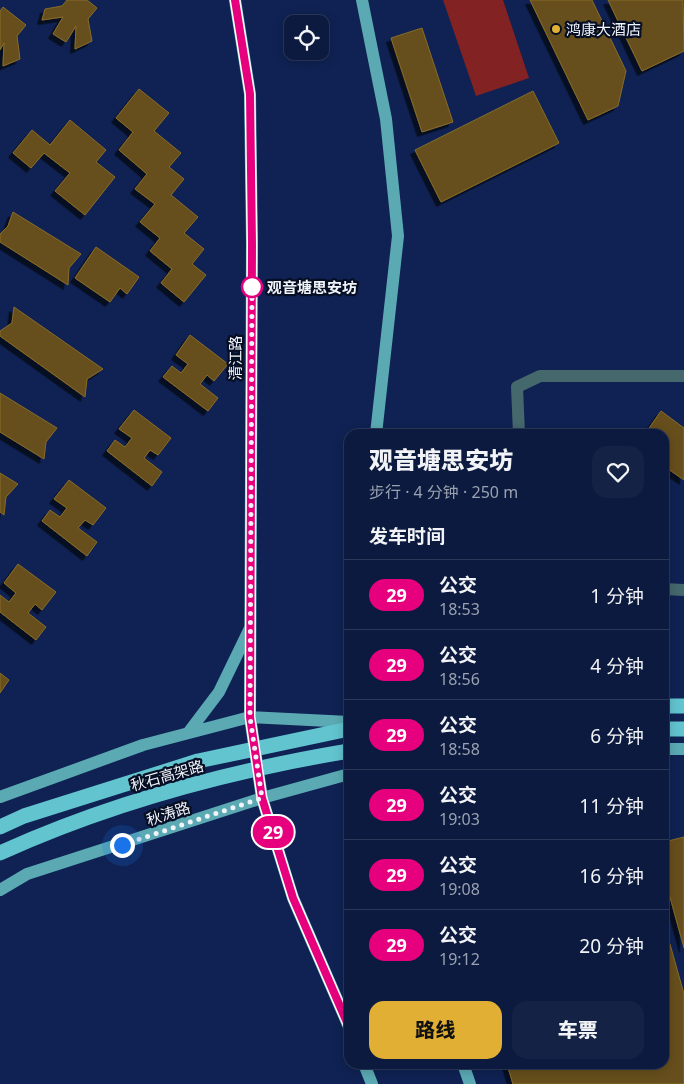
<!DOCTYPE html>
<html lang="zh">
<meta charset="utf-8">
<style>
:root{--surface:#0b1a3e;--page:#142345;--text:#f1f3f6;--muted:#9aa1b0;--line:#2b3858;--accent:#e1af34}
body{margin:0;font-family:"Noto Sans","Noto Sans SC",sans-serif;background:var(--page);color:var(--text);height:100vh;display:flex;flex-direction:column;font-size:19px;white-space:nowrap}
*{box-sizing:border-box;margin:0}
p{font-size:16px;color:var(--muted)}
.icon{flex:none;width:28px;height:28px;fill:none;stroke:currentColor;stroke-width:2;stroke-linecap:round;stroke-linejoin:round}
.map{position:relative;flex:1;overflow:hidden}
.sheet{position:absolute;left:344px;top:429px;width:325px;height:640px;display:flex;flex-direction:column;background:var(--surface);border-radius:15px;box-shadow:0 2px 12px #0003,0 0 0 1px var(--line)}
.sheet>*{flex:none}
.badge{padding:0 10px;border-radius:16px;font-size:18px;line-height:32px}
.tools{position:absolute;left:284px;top:15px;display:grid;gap:10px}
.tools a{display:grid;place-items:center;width:45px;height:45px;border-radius:10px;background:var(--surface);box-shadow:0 2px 12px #0003,0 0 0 1px var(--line);font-size:25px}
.you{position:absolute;width:25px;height:25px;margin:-12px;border:4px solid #fff;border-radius:50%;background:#1a73e8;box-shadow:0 0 0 8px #1a73e833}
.map>.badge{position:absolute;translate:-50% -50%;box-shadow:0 0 0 2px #fff}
h2{padding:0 25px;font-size:19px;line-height:45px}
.round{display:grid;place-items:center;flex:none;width:52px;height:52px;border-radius:15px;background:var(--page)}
.head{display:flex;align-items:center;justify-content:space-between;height:85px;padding:0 25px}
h1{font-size:24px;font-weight:800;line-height:38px}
.button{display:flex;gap:10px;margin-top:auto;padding:10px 25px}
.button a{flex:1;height:58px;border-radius:15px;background:var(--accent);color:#111;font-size:20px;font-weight:800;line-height:58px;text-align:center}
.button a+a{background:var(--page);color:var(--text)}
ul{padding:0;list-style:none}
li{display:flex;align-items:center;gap:15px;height:70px;padding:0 25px;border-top:1px solid var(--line)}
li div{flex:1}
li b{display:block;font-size:19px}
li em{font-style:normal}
li .badge{min-width:55px;font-weight:700;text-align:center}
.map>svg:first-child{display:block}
.green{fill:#832222}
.building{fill:#664f1c;stroke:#8a6c28;filter:url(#shadow)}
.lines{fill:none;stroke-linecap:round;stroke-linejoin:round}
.minor{stroke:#44686c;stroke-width:12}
.major{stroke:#5baab3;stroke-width:12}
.highway{stroke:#62c4cf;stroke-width:15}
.highway-bridge{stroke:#62c4cf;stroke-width:15}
.line-casing{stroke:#fff;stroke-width:11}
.line{stroke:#e6007e;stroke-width:8}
.walk{stroke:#f0f3f9;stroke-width:5;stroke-dasharray:0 9}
.poi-dot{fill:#e1af34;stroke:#060e23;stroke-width:2}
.stop-dot{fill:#fff;stroke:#e6007e;stroke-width:2.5}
.labels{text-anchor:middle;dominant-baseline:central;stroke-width:4.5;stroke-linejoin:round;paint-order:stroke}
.poi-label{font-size:15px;fill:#f0f3f9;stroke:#060e23;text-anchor:start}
.stop-label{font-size:15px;font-weight:bold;fill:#f0f3f9;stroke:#060e23;text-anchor:start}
.street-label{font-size:15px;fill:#f0f3f9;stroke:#060e23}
</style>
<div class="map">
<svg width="684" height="1084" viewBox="0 0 684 1084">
<defs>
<filter id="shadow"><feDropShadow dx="-4.5" dy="4.5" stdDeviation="0" flood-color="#0009"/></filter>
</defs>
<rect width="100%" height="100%" fill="#0f2253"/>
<path class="green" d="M 443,0 L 503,0 L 529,78 L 476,96 Z"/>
<path class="building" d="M 67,0 L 87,0 L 97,8 L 88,19 L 92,41 L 75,49 L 76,26 L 66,42 L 53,34 L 63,17 L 42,20 L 45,9 L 62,6 Z
M 530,0 L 592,0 L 626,71 L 618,106 L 588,120 Z
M 608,0 L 683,0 L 684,51 L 642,71 Z
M 3,7 L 26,25 L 17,36 L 20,59 L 3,66 L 4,43 L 0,50 L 0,11 Z
M 422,28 L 453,122 L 422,132 L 391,38 Z
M 139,89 L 169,113 L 154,131 L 181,153 L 169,167 L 184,179 L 171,195 L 198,217 L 184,233 L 204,249 L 192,264 L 206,275 L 184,302 L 161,283 L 172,269 L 150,251 L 160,238 L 140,222 L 155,204 L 135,189 L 147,174 L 119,150 L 133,132 L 116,118 Z
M 533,91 L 559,143 L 441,202 L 415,150 Z
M 70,120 L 106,150 L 96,162 L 115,177 L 85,215 L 55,191 L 70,173 L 44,153 L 31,168 L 13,153 L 32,130 L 50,145 Z
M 13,212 L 81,254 L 69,268 L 68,285 L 0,242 L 0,234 L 8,226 Z
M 96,247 L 139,277 L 127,294 L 120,288 L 110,302 L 75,278 Z
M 14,307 L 103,369 L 87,379 L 85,397 L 0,336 L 0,331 L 12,323 Z
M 190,335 L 228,364 L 214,381 L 207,375 L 200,384 L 218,398 L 208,411 L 163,377 L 172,366 L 181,373 L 188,364 L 176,355 Z
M 0,393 L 57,428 L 46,442 L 44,459 L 0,432 Z
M 134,410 L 171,438 L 158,455 L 150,450 L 144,458 L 162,472 L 152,486 L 107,451 L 115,440 L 125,447 L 132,438 L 119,429 Z
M 661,411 L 684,428 L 684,480 L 664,466 L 664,434 L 645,434 Z
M 0,473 L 18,484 L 6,497 L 4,515 L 0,512 Z
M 69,480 L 106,508 L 93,525 L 85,520 L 78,528 L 97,542 L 87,556 L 42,521 L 50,510 L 60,517 L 67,508 L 54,499 Z
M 18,564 L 56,592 L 42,610 L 35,604 L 28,613 L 46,627 L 36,640 L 0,612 L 0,595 L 9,602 L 16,593 L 4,583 Z
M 0,673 L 9,680 L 0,693 Z
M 684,837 L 684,948 L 664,875 L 664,842 Z
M 670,944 L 684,994 L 684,1084 L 513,1084 L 507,1064 L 664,1064 L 664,946 Z"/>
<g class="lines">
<path class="minor" d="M 519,434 L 517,387 L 540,376 L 684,376
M 664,589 L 684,590"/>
<path class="major" d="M 235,0 L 250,94 L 252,244 L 250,717 L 262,798 L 293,898 L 349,1027
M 362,0 L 386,119 L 398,236 L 376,434
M 188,733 L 219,692 L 250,628
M 664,749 L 684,749
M 0,797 L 143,745 L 250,717 L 349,722
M 0,890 L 27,874 L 262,798 L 349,774
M 364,1064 L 372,1084
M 463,1064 L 470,1084"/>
<path class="highway" d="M 664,706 L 684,706
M 664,729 L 684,729"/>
<path class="highway-bridge" d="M 0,827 L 24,816 L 198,761 L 349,729
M 0,853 C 110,803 229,771 349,751"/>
</g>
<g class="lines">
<g class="line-casing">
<path id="line" d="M 235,0 L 250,94 L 252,244 L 250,717 L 262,798 L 293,898 L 349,1027"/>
</g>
<use href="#line" class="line"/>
<path class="walk" d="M 122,845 L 262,798 L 250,717 L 252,287"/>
</g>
<circle class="poi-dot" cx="556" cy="29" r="5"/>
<circle class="stop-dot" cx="252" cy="287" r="10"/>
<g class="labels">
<g class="poi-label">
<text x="566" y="29">鸿康大酒店</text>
</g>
<g class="stop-label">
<text x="267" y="287">观音塘思安坊</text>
</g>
<g class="street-label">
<text transform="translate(235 358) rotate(-90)">清江路</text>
<text transform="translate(167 775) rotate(-16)">秋石高架路</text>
<text transform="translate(168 813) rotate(-18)">秋涛路</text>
</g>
</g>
</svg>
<div class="tools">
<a><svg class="icon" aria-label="locate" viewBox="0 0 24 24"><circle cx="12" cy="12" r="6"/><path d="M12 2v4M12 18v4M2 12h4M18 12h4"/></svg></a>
</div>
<div class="you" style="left:122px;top:845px"></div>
<b class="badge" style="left:273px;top:832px;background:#e6007e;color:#fff">29</b>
<section class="sheet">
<div class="head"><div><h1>观音塘思安坊</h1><p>步行 · 4 分钟 · 250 m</p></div><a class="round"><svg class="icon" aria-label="heart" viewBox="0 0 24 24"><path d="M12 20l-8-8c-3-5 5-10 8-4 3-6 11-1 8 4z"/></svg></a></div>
<h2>发车时间</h2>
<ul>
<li><span class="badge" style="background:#e6007e;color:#fff">29</span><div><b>公交</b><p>18:53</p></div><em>1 分钟</em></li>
<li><span class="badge" style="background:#e6007e;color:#fff">29</span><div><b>公交</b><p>18:56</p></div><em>4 分钟</em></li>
<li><span class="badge" style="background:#e6007e;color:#fff">29</span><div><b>公交</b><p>18:58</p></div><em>6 分钟</em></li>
<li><span class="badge" style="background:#e6007e;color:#fff">29</span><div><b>公交</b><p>19:03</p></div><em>11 分钟</em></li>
<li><span class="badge" style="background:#e6007e;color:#fff">29</span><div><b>公交</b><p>19:08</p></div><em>16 分钟</em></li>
<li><span class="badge" style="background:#e6007e;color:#fff">29</span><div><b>公交</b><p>19:12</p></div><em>20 分钟</em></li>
</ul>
<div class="button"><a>路线</a><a>车票</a></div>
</section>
</div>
